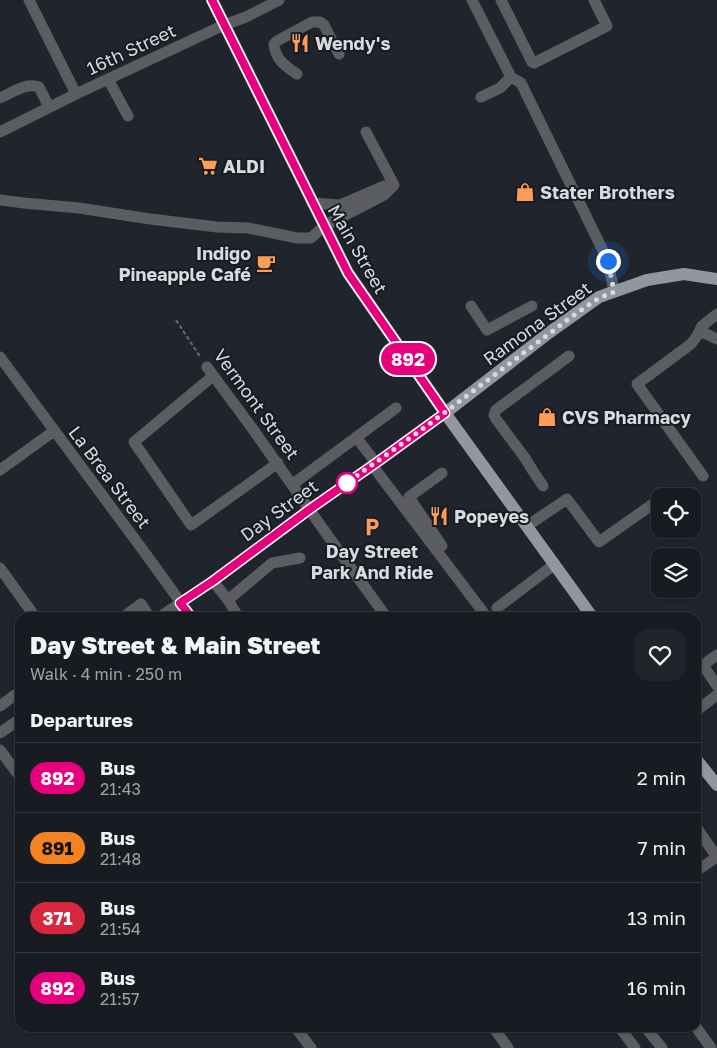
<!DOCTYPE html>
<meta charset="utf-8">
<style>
:root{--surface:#181b21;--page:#21242a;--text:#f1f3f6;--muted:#9fa1a5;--line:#36393f}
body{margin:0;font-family:"Golos Text",sans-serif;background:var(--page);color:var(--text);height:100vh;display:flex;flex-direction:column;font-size:19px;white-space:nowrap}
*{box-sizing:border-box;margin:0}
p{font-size:16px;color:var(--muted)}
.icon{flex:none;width:28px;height:28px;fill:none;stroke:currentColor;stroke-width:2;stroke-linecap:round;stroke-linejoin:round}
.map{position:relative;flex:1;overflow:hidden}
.sheet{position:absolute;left:15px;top:612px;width:686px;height:420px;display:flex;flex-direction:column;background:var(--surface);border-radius:15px;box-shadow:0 1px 4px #0004,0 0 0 1px var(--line)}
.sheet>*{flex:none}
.badge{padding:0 10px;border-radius:16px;font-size:18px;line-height:32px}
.controls{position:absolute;left:651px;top:488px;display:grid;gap:10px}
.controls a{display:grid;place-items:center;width:50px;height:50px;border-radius:10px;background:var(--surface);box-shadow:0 1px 4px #0004,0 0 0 1px var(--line);font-size:25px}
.you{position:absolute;width:25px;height:25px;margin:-12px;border:4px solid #fff;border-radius:50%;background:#1a73e8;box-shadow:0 0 0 8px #1a73e833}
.map>.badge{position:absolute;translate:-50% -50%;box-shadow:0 0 0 2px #fff}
h2{padding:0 15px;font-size:19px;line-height:45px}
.round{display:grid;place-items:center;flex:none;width:52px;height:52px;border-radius:15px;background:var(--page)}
.summary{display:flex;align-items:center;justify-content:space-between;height:85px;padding:0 15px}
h1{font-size:24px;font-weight:800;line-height:38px}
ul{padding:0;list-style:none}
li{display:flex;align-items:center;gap:15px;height:70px;padding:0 15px;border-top:1px solid var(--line)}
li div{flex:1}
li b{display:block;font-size:19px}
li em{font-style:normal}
li .badge{min-width:55px;font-weight:700;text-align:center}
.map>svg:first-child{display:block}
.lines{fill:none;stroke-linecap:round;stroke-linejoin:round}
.path{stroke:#65686f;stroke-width:2;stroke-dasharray:4 2.5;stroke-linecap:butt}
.minor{stroke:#5b5d61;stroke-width:11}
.major{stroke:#92969f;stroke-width:12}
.line-casing{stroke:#fff;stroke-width:11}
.line{stroke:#e6007e;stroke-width:8}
.walk{stroke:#d7dadf;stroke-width:5;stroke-dasharray:0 9}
.stop-dot{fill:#fff;stroke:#e6007e;stroke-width:2.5}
.labels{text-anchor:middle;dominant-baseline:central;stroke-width:4;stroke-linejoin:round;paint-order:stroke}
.poi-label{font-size:18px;font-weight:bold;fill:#d7dadf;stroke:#171b22;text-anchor:start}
.street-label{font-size:18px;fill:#d7dadf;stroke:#171b22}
</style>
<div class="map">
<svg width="717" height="1048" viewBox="0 0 717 1048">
<rect width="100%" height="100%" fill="#20242c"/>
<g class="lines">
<path class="path" d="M 176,320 L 201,358"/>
<path class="minor" d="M 29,0 L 76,94
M 472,0 L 511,77 L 500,88 L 481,97
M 501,0 L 532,62 L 534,63 L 607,26 L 594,0
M 297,74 C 285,66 275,59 274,44 L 277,41 L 312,22 L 320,22 L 324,25 L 339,54
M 511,77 L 521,83 L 608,261 L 614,292
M 108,79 L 128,116
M 0,98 C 12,93 26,82 39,87 L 49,107
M 0,132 L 76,94 L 224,25 L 246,17 L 279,0
M 366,132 L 394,185
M 0,200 L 24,203 L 79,208 L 150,219 L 217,227 L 248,228 L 297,238 L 311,238 L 324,226 L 384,195 L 394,185
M 312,203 L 340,205 L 384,186 L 394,185
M 471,306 L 487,330 L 532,306
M 700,331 L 717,339
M 0,357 L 148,557 L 192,618
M 207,367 L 252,428 L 328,536 L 387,618
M 213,376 L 134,442 L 191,525 L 278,463
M 356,437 L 376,463
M 372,465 L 486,616
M 0,470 L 54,431
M 442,473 L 409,497 L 442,546
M 703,476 L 637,384 L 691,344 L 697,336 L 702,326 L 717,314
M 293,484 L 396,408
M 543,486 L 533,471 L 525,458 L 496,419 L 494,415 L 496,410 L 569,356
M 527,526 L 567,499 L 599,542 L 660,499
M 0,568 L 36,618
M 213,581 L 228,600 L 272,563 L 300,558
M 228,600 L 239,618
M 497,608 L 555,564
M 122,618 L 141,604 L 150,618
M 158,618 L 213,581 L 310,509 L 376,463 L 445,413
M 717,655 L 703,665 L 717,686
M 0,706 L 15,695 L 20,702
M 696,711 L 717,695
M 0,733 L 20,719
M 0,750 L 17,773
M 696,827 L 717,857 L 696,871
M 696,1027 L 711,1048
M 296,1028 L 311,1048
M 494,1028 L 508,1048
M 620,1028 L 635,1048
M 646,1028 L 662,1048"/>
<path class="major" d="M 212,0 L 348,273 L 445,413 L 593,618
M 445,413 L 550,332 L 599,297 L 647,280 L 684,274 L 717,279
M 696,759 L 717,785"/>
</g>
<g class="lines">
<g class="line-casing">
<path id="line" d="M 192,618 L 180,603 L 213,581 L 310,509 L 376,463 L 445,413 L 348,273 L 212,0"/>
</g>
<use href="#line" class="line"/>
<path class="walk" d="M 347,483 L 341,487 L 424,428 L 574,315 L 599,298 L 614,292 L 608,261"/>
</g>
<defs>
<g id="restaurant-bare" transform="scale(1.5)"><path d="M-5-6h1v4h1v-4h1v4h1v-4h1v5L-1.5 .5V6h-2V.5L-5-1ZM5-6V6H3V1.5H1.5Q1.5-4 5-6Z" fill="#fd9c56" stroke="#171b22" stroke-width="2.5" paint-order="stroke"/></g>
<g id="supermarket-bare" transform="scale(1.5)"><path d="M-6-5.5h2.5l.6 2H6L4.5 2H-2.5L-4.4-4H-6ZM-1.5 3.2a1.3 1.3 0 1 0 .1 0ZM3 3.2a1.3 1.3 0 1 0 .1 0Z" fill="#fd9c56" stroke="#171b22" stroke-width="2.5" paint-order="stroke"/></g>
<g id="shop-bare" transform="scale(1.5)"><path d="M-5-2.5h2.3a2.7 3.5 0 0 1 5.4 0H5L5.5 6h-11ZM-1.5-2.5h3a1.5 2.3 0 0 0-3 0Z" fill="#fd9c56" stroke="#171b22" stroke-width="2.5" paint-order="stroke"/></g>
<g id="cafe-bare" transform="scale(1.5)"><path d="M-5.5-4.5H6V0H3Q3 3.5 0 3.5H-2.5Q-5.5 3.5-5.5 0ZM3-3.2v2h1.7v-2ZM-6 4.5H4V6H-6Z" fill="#fd9c56" stroke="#171b22" stroke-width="2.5" paint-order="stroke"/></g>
<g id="parking-bare" transform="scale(1.5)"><path d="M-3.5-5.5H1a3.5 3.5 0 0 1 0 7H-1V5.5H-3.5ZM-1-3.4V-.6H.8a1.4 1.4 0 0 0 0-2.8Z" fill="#fd9c56" stroke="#171b22" stroke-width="2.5" paint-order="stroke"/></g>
</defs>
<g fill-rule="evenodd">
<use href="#restaurant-bare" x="300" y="43"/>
<use href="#supermarket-bare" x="208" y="166"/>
<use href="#shop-bare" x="525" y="192"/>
<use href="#cafe-bare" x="266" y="263"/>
<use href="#shop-bare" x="547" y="417"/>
<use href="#restaurant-bare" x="439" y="516"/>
<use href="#parking-bare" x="372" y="527"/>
</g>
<circle class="stop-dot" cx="347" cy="483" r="10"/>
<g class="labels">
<g class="poi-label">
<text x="315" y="43">Wendy's</text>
<text x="223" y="166">ALDI</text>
<text x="540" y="192">Stater Brothers</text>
<text x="251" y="253" text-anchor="end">Indigo<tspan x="251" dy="21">Pineapple Café</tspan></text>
<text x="562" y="417">CVS Pharmacy</text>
<text x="454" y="516">Popeyes</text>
<text x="372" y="551" text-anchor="middle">Day Street<tspan x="372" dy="21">Park And Ride</tspan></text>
</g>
<g class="street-label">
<text transform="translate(131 49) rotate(-25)">16th Street</text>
<text transform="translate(358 249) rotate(60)">Main Street</text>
<text transform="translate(537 323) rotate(-36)">Ramona Street</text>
<text transform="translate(257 404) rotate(54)">Vermont Street</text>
<text transform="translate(110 477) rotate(53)">La Brea Street</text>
<text transform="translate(279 510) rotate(-36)">Day Street</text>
</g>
</g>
</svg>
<div class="controls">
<a><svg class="icon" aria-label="locate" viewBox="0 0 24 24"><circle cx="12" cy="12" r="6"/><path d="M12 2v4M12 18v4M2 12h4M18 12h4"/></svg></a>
<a><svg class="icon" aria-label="layers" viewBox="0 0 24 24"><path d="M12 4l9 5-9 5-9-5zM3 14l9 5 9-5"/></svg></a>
</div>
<div class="you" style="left:608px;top:261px"></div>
<b class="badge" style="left:408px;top:359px;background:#e6007e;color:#fff">892</b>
<section class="sheet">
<div class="summary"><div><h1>Day Street &amp; Main Street</h1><p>Walk · 4 min · 250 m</p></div><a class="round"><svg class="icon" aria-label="heart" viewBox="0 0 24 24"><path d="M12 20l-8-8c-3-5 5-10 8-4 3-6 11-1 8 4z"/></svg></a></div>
<h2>Departures</h2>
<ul>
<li><span class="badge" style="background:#e6007e;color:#fff">892</span><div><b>Bus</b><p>21:43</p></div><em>2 min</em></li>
<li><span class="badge" style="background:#f58220;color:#111">891</span><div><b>Bus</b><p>21:48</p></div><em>7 min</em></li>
<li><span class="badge" style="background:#d7263d;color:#fff">371</span><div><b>Bus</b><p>21:54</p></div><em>13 min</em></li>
<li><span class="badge" style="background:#e6007e;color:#fff">892</span><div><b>Bus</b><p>21:57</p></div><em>16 min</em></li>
</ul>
</section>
</div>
